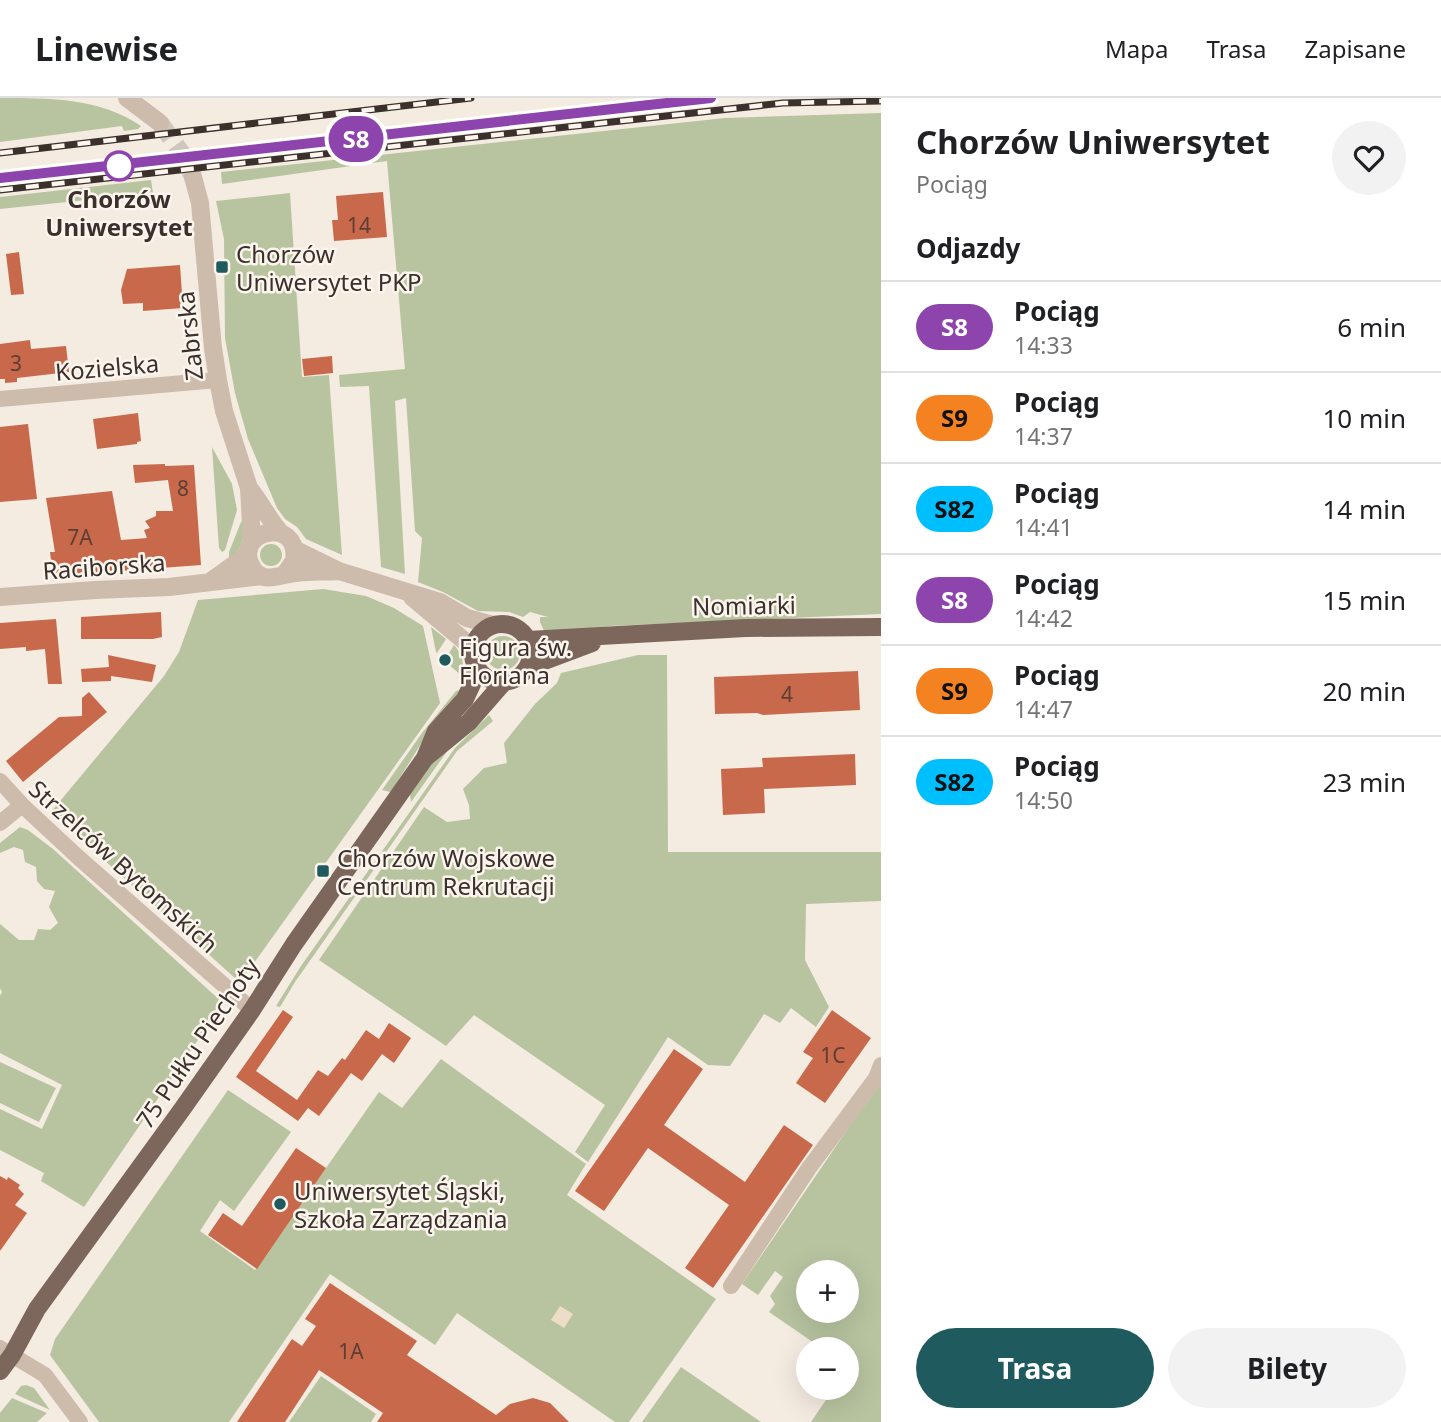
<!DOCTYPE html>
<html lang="pl">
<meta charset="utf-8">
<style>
:root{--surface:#fff;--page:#f2f2f2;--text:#202124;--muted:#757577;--line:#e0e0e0;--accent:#1f5a5e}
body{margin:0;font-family:"Noto Sans",sans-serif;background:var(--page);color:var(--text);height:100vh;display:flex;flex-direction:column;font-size:26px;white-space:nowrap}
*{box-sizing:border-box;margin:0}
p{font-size:23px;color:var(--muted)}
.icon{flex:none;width:38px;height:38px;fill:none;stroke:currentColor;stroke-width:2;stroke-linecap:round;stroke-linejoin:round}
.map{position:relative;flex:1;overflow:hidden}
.details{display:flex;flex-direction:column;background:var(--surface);width:560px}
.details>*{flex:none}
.badge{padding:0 14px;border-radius:23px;font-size:24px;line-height:46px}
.tools{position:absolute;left:796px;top:1162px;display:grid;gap:14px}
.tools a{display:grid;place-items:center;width:63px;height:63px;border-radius:50%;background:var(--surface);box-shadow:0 7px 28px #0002;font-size:35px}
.map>.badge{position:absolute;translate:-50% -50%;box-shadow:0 0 0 4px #fff}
h2{padding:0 35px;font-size:26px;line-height:63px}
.round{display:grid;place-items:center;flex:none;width:74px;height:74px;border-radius:37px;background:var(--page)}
.overview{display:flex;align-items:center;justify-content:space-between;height:119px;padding:0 35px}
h1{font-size:33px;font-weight:700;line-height:52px}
.primary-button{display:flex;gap:14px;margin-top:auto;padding:14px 35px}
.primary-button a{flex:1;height:80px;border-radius:42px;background:var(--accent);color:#fff;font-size:28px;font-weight:700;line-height:80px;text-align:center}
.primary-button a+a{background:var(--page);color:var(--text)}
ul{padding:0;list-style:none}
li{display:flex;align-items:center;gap:21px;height:91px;padding:0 35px;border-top:2px solid var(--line)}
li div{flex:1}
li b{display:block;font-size:26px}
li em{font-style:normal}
li .badge{min-width:77px;font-weight:700;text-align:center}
header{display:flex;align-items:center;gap:42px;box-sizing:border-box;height:98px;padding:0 35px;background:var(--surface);border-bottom:2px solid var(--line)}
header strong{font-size:33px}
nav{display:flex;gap:38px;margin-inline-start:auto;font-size:24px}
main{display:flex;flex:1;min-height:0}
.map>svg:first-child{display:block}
.green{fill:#b8c4a0;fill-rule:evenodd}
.plaza{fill:#ecdcc8}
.building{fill:#c8694b}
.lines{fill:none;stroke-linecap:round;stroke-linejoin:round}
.tertiary-tunnel{stroke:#cfc6bd;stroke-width:18;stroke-dasharray:18 9;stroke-linecap:butt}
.minor{stroke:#cdbbac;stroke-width:16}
.tertiary{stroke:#cdbbac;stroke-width:18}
.primary{stroke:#7d675c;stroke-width:18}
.rail-casing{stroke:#3b302b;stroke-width:7}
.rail{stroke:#fbf5ee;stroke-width:4.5;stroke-dasharray:13;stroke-linecap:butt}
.line-casing{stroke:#fff;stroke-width:16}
.line{stroke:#8e44ad;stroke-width:10}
.stop-dot{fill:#fff;stroke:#8e44ad;stroke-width:3.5}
.poi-dot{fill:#1f5a5e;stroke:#fbf5ee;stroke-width:2.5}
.labels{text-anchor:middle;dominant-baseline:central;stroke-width:5;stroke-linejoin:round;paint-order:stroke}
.number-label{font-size:21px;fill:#5e3e33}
.stop-label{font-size:24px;font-weight:bold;fill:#3b302b;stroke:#fbf5ee}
.poi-label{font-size:24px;fill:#3b302b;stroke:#fbf5ee;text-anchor:start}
.street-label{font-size:24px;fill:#3b302b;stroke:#fbf5ee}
</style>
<header>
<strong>Linewise</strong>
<nav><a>Mapa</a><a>Trasa</a><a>Zapisane</a></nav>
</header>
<main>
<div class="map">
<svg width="881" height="1324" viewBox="0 0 881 1324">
<rect width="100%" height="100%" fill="#f4ebe1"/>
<path class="green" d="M 0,0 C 50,0 100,0 141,28 L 138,31 L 124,33 L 122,28 L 0,44 Z
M 881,15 L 881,516 L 610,528 L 545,535 L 540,524 L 540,519 L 548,519 L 530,514 L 523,519 L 509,514 L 478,513 L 443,494 L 418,484 L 422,440 L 415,433 L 406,300 L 395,303 L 405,476 L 381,469 L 369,288 L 340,289 L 339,277 L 405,271 L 387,63 L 222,86 L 221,74 L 725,20 Z
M 151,82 L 153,95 L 0,111 L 0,99 Z
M 290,95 L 302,279 L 329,277 L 342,457 L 306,441 L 297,429 L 285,421 L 277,410 L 248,341 L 235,295 L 225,240 L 224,141 L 216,103 Z
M 212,349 L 232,386 L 237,412 L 225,452 L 222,454 L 219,450 Z
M 241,424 L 245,424 C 244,440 243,451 229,461 L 229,454 Z
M260 457a11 11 0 1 1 22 0a11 11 0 1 1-22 0Z
M 323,491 L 366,498 L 394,510 L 423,528 L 440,605 L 244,879 L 236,881 L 51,714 L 164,578 L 179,554 L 198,502 Z
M 431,529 L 446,541 L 437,555 L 436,554 Z
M486 555a17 17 0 1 1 34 0a17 17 0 1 1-34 0Z
M 454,547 C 463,557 464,566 463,579 L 447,565 L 446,560 Z
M 638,557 L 667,557 L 668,754 L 881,754 L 881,803 L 806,806 L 805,862 L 829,909 L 816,929 L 791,910 L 780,925 L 764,916 L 730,968 L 708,967 L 668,939 L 588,1064 L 575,1054 L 605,1007 L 474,917 L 446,948 L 319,862 L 424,709 L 447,724 L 470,721 L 469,707 L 463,691 L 484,670 L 507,665 L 504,645 L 535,606 L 557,585 L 561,575 Z
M 461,592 L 429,633 L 391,694 L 382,692 L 422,635 L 456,593 Z
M 489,617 L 493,623 L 457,653 L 295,884 L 280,909 L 276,908 L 301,868 L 455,650 Z
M 453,645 L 411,704 L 410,696 L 431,666 Z
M 20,729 L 28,732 L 53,751 L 223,905 L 84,1109 L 41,1083 L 44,1075 L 0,1052 L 0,1011 L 42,1031 L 62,987 L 0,955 L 0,898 L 2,894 L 0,890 L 0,826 L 19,842 L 34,842 L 38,831 L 50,832 L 58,825 L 49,809 L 55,793 L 44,791 L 37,783 L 36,769 L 25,764 L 23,752 L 14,749 L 0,755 L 0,745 Z
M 441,961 L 586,1066 L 567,1097 L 716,1201 L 629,1324 L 615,1324 L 457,1215 L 435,1247 L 330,1176 L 229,1324 L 99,1324 L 50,1257 L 55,1241 L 228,992 L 291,1034 L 234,1113 L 220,1102 L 200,1133 L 255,1172 L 379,994 L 402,1010 Z
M 0,964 L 56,990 L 39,1024 L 0,1005 Z
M 881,982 L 881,1324 L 811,1324 L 834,1290 L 847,1290 L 847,1272 L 849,1269 L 847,1267 L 847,1251 L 823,1251 L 769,1214 L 775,1206 L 770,1198 L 783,1179 L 775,1173 L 758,1197 L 742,1186 ZM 808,1174 L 847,1174 L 847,1213 L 808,1213 Z
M 681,1269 L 761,1324 L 642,1324 Z
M 321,1278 L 376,1316 L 371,1324 L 289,1324 Z
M 26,1287 L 34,1290 L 50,1312 L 15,1296 L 21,1288 Z
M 12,1300 L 47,1315 L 37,1324 L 0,1324 L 0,1315 Z"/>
<path class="plaza" d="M 560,1208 L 573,1216 L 564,1230 L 551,1222 Z"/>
<path class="building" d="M 383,94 L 387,139 L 334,143 L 332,122 L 338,122 L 336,98 Z
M 19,154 L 24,196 L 11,197 L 6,156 Z
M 180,167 L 183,210 L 143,213 L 143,205 L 123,206 L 121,192 L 127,171 Z
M 30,242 L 31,251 L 66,248 L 69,274 L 17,280 L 17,284 L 5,285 L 5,281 L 0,281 L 0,246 Z
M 332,258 L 333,275 L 304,278 L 302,261 Z
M 138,315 L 141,343 L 137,344 L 137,346 L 97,351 L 93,321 Z
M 28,326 L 37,401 L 0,404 L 0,329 Z
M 165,366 L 165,368 L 194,367 L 201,467 L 53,478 L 50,454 L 55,454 L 46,400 L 112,393 L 121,442 L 147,440 L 144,432 L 150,430 L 145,423 L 156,418 L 156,413 L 173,413 L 168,382 L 135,385 L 133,367 Z
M 161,514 L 162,539 L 153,541 L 81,541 L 81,519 Z
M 56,521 L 62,586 L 48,586 L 45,551 L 26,553 L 26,549 L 0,551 L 0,525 Z
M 108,557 L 156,567 L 152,584 L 111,578 L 111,583 L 82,584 L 81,571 L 109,569 Z
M 858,573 L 860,612 L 763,617 L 757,615 L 715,616 L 714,579 Z
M 89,594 L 107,614 L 23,684 L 6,663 L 59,619 L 82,618 L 82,600 Z
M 855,656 L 856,687 L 764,691 L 765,715 L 723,717 L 721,671 L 763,669 L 762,660 Z
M 283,912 L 293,919 L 256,973 L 297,1002 L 318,972 L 328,978 L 342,960 L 345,962 L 366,932 L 379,941 L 389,925 L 411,940 L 394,965 L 382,956 L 362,983 L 351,975 L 319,1018 L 308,1010 L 298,1023 L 236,979 Z
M 832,912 L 871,940 L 825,1005 L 796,985 L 813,960 L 803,954 Z
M 674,951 L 703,971 L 664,1027 L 745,1084 L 784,1027 L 813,1047 L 713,1190 L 685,1170 L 729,1107 L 648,1050 L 604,1113 L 575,1093 Z
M 296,1050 L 326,1070 L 257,1171 L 208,1137 L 223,1115 L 242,1128 Z
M 0,1078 L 7,1082 L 8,1079 L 20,1087 L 18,1090 L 24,1096 L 15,1107 L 27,1115 L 0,1153 Z
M 330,1185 L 417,1243 L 407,1257 L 496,1317 L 510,1306 L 533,1300 L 550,1305 L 569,1324 L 377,1324 L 383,1315 L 319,1272 L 285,1324 L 237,1324 L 292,1241 L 302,1248 L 316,1228 L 305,1221 Z"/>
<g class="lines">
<path class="tertiary-tunnel" d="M 160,25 L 183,57 L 193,79"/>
<path class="minor" d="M 0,301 L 218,282
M 0,683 L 22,707 L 79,760 L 252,912
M 0,725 L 22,707
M 731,1188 L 809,1070 L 876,980 L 881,967
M 0,1250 L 45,1277 L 80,1324"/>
<path class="tertiary" d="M 127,0 L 160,25
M 193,79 L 200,105 L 213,250 L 218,282 L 224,313 L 249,390 L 252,444
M 249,390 C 261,404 268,421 281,435
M 294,451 L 339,473 L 440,504 L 467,520 L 493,527
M 284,477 L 294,463 C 301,416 231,433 252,469 C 263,488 280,476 296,475 C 310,473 324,474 339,473
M 211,483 L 243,460 L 249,452
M 0,499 L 95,492 L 169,489 L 262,478
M 412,499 L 468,546 L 473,554"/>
<path class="primary" d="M473 555a29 29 0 1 1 58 0a29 29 0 1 1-58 0Z
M 528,542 L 745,530 L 881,529
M 528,569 L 592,545
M 425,660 L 469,624 L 504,584
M 0,1273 L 12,1257 L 37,1211 L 183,1010 L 252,912 L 294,846 L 425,660 L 436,633 L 465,601 L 472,586 L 477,569"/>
<g class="rail-casing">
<path id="rail" d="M 0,55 L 471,0
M 0,80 L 711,0
M 0,92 L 783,5 L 881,3"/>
</g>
<use href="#rail" class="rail"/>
</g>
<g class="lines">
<g class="line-casing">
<path id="line" d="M 0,80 L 711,0"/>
</g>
<use href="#line" class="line"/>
</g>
<circle class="stop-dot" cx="119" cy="68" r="14"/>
<g class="poi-dot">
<rect x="215" y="162" width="14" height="14" rx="3.5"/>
<circle cx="445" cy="562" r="7"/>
<rect x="316" y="766" width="14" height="14" rx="3.5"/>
<circle cx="280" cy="1106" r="7"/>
</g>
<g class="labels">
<g class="number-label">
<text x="359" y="127">14</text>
<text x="16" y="265">3</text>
<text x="183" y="390">8</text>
<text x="80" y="439">7A</text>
<text x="787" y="596">4</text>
<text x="833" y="957">1C</text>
<text x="351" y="1253">1A</text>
</g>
<g class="stop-label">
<text x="119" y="100">Chorzów<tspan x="119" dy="28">Uniwersytet</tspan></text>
</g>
<g class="poi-label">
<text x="236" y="155">Chorzów<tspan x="236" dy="28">Uniwersytet PKP</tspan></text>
<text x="459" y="548">Figura św.<tspan x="459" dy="28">Floriana</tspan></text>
<text x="337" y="759">Chorzów Wojskowe<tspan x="337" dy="28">Centrum Rekrutacji</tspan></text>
<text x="294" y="1092">Uniwersytet Śląski,<tspan x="294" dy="28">Szkoła Zarządzania</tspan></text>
</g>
<g class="street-label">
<text transform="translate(189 238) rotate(-96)">Zabrska</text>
<text transform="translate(107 269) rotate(-5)">Kozielska</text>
<text transform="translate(104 468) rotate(-4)">Raciborska</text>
<text transform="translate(744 507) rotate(-1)">Nomiarki</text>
<text transform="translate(124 768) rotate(42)">Strzelców Bytomskich</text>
<text transform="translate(197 945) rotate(-56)">75 Pułku Piechoty</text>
</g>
</g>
</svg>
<div class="tools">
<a>+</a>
<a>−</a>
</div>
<b class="badge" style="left:356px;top:41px;background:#8e44ad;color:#fff">S8</b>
</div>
<section class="details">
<div class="overview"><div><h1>Chorzów Uniwersytet</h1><p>Pociąg</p></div><a class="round"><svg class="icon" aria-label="heart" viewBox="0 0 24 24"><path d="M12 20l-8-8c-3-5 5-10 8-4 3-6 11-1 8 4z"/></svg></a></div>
<h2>Odjazdy</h2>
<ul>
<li><span class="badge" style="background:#8e44ad;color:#fff">S8</span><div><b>Pociąg</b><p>14:33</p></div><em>6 min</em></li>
<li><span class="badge" style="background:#f58220;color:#111">S9</span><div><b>Pociąg</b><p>14:37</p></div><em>10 min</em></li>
<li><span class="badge" style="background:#00bfff;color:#111">S82</span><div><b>Pociąg</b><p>14:41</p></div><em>14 min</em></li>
<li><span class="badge" style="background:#8e44ad;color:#fff">S8</span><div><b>Pociąg</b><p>14:42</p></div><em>15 min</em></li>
<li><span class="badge" style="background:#f58220;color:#111">S9</span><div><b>Pociąg</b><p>14:47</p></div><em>20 min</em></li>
<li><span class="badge" style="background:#00bfff;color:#111">S82</span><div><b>Pociąg</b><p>14:50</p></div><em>23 min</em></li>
</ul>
<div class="primary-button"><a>Trasa</a><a>Bilety</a></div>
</section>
</main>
